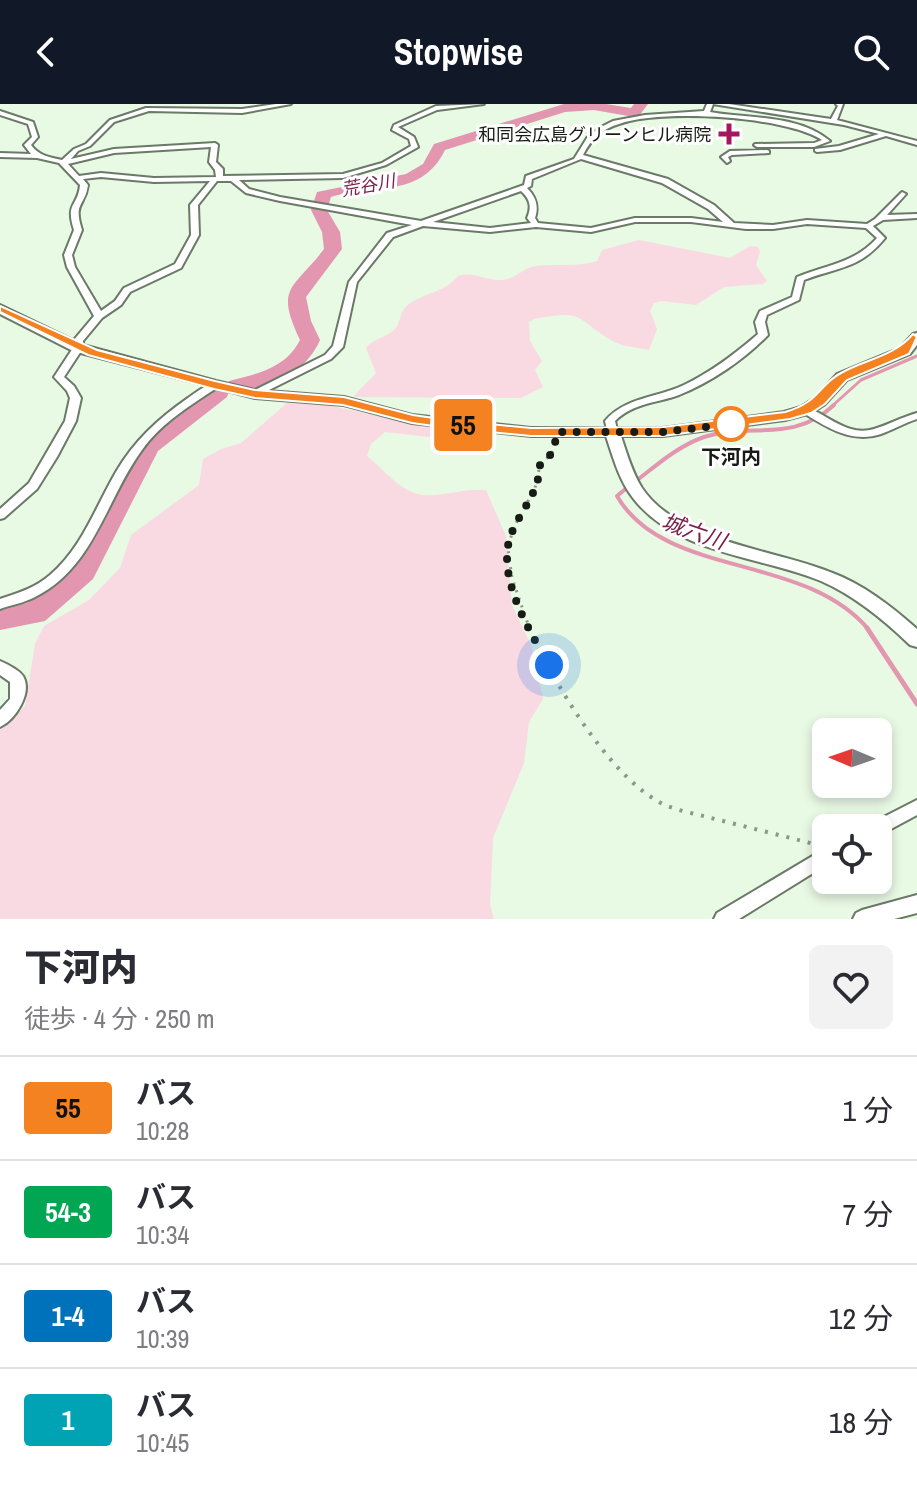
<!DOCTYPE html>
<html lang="ja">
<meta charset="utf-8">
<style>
:root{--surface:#fff;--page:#f2f2f3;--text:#2b2b33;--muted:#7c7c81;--line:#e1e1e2;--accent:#111827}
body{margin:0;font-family:"Archivo Narrow","Noto Sans JP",sans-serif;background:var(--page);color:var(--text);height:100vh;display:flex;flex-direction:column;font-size:30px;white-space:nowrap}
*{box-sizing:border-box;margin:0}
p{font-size:26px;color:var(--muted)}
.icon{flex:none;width:44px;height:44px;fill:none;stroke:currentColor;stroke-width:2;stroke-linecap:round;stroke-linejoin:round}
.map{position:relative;height:815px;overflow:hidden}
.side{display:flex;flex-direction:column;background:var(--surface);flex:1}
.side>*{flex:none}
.badge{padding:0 16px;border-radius:6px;font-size:28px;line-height:52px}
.needle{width:52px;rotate:272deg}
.fabs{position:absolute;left:812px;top:614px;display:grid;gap:16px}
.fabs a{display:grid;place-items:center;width:80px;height:80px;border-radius:12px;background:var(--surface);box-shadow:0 4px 12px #0003;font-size:40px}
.you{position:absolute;width:40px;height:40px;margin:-20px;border:6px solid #fff;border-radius:50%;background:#1a73e8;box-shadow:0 0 0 12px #1a73e833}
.map>.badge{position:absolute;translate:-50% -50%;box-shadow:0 0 0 4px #fff}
.round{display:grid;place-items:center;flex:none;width:84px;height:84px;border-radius:12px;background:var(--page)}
.overview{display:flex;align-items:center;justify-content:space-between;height:136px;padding:0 24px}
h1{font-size:38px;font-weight:800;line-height:60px}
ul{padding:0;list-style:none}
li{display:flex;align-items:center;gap:24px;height:104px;padding:0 24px;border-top:2px solid var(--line)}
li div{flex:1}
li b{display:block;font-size:30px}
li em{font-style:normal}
li .badge{min-width:88px;font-weight:700;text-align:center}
header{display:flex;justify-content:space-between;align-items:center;height:104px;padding:0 24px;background:var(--accent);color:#fff;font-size:36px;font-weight:800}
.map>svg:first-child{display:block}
.green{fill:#f9dae3}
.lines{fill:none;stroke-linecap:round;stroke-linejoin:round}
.stream-far2{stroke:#e396b0;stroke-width:3}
.stream-far1{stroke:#e396b0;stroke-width:4}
.stream{stroke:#e396b0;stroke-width:5}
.river{fill:#e396b0;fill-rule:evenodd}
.minor-casing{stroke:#6b7a68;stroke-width:4}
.tertiary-casing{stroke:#6b7a68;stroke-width:4}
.path-far1{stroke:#8c9889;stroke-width:3;stroke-dasharray:2 6;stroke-linecap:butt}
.path{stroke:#8c9889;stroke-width:4;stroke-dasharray:3 8;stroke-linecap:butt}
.minor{fill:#fff;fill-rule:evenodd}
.tertiary{fill:#fff;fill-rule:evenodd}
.line{fill:#f58220;stroke:#fff;stroke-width:2}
.walk{stroke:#161c15;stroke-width:8;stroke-dasharray:0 14.4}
.poi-dot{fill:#a4175c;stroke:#fff;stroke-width:3}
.stop-dot{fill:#fff;stroke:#f58220;stroke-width:4}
.labels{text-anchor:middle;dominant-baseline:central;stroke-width:6;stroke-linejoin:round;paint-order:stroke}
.far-poi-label{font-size:18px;fill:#161c15;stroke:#fff;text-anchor:end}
.far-water-label{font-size:18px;font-style:italic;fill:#7a2047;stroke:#fff}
.stop-label{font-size:20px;font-weight:bold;fill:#161c15;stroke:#fff}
.water-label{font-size:22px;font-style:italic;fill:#7a2047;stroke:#fff}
</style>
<header><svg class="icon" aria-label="back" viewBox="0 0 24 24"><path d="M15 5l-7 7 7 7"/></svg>Stopwise<svg class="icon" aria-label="search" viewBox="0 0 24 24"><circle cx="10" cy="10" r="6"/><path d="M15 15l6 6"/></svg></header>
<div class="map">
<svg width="917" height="815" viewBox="0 0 917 815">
<rect width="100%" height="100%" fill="#e8f9e4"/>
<path class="green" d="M 639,136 L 730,154 L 750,142 L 758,143 L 760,147 L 756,161 L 767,177 L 763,180 L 724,183 L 696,201 L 661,197 L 654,199 L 650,207 L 657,225 L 649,246 C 637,243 621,243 611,236 C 572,212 585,206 534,215 L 529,218 L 530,237 L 542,257 L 535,266 L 543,283 L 521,294 L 353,293 L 376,269 L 366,244 C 373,234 391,233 397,222 C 401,214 401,206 409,200 C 426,188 444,189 458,172 C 473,167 486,177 501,176 C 514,176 523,164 535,162 C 555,159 576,164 597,157 L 602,146 Z
M 288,298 L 331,302 L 461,329 L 447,335 L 385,328 L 371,340 L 367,352 C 383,365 402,389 423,391 C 442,393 464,384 486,386 L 506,432 L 512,501 L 531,541 L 543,595 L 529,618 L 524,659 L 493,734 L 490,801 L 494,815 L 0,815 L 0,626 L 25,602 L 35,540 L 44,522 L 89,496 L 120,464 L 131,431 L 199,381 L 203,355 L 221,345 L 241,339 Z"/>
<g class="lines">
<path class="stream-far2" d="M 831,303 L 861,276 L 917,252"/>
<path class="stream-far1" d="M 636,377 C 657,361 678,342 704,333 C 752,318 792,340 834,301
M 629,382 L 617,392 C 665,475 804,448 869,526"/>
<path class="stream" d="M 867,524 L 917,600"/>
<path class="river" d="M 606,0 L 631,4 L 634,0 L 648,0 L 639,12 L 634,13 L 594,6 L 565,8 L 445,46 C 421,95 375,79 331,93 L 327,106 L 340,128 L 342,145 L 306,193 L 311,217 L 320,236 C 307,267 264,295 229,287 L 227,293 L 158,347 L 93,475 L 45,517 L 0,526 L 0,504 L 27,499 L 73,461 L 140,338 L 211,283 L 227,283 L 229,277 C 257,270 286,264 300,236 C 274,182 294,185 324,145 L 322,128 L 311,106 L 317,88 L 406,70 L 423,60 L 434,40 L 564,0 Z"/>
<g class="minor-casing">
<path id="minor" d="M 276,0 L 291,0 L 242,9 L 149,7 L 114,18 L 90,42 L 78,47 L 71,55 L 114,45 L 215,39 L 218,41 L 216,58 L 223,65 L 223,72 L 343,70 L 382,59 L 411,42 L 409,35 L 392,26 L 394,21 L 436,2 L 484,0 L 437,6 L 398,23 L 414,33 L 418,43 L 386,61 L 343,74 L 239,76 L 249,85 L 280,93 L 421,117 L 524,81 L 526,72 L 574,55 L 587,34 L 599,24 L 613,17 L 645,11 L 704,7 L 707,0 L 729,0 L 831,15 L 838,2 L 836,0 L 843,0 L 837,16 L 917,37 L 917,41 L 886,32 L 840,46 L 817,48 L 815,47 L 815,45 L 839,42 L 879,30 L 844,21 L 713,0 L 710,8 C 749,15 798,10 830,37 L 814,43 L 757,43 L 754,41 L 755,40 L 814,39 L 822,36 C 785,12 661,5 619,20 C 602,25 591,35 583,51 L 668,75 L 714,101 L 734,119 L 773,121 L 807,116 L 867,120 L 875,115 L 902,88 L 906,90 L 887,111 L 917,110 L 917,114 L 883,116 L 873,122 L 885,134 C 860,165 838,163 804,176 L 799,196 L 767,211 L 765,218 L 768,231 C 744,256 711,278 679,291 C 657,299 633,299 615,317 L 618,330 L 613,333 L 608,330 L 605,317 C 625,293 657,294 684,281 C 711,268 735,250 758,230 L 755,218 L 760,207 L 792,193 L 797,173 C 826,161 855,159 877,134 L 866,124 L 807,120 L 773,125 L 746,125 L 691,118 L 635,118 L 591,128 L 536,123 L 490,128 L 423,122 L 393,133 L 357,178 L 343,243 L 331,255 L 255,293 L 250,290 L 251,288 L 325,251 L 333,242 L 349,178 L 387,129 L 412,121 L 280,97 L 246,89 L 231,77 L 217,77 L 198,101 L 199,131 L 181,164 L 130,188 L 121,201 L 102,214 L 83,237 L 83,244 L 64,273 L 74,282 L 81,294 L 76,317 L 57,353 L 37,385 L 4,414 L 0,415 L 0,405 L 29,379 L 65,317 L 70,294 L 67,287 L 54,273 L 73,244 L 73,237 L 94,212 L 67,163 L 64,151 L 74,126 C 65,98 78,103 80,81 L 59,59 L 37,54 L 0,53 L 0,49 L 31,50 L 24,41 L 32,33 L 28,20 L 0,11 L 0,7 L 33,18 L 38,33 L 31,41 C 39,52 49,53 62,56 L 74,45 L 86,40 L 110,16 L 146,4 L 242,5 ZM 211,43 L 209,58 L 215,66 L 216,73 L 154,74 L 101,69 L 79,72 L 68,60 L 114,49 ZM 581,55 L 662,79 L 708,105 L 723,118 L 691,114 L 635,114 L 591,124 L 538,119 L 535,114 C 539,102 536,93 527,84 L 531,82 L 532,75 ZM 101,73 L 154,78 L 210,77 L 190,101 L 191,131 L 175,160 L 124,184 L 115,197 L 101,207 L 75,163 L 72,151 L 82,126 C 73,98 85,103 88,81 L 83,75 ZM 521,87 C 530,95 532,103 527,114 L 531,119 L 490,124 L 433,118 Z
M 767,46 L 769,47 L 769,49 L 732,51 L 728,53 L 730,57 L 727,59 L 721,53 L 730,47 Z
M 214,278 L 218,279 L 218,283 C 191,301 161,319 142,346 C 106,395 94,464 35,493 C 24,499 11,501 0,505 L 0,495 C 18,489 35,484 50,471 C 82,444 95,404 116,368 C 134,337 158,315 188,294 C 196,288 205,282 214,278 Z
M 806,303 C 828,311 848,333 874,325 C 888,321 902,313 917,309 L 917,315 C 904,319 893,326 881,330 C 852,340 826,323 802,308 L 801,306 Z
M 0,557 C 7,560 19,566 23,572 C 33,589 15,616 0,623 L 0,606 L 10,595 L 10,578 L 0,571 Z
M 917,696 L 917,711 L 878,732 L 878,724 L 870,724 L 872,719 Z
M 826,744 L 826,761 L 739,815 L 714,815 L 717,809 Z
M 917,791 L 917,809 L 894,815 L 853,815 L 856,809 L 862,806 Z"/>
</g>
<g class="tertiary-casing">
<path id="tertiary" d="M 0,201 L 83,241 L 216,277 L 255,286 L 344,293 L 412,311 L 531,324 L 663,324 L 784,308 L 801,303 L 815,294 L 837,270 L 900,244 L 913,230 L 917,229 L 917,241 L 910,250 L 847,276 L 825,300 L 811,309 L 785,316 L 663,332 L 621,332 C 627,350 632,368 642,384 C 678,438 773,445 830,468 C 863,480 891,502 917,525 L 917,543 L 910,541 C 884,516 855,492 821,477 C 760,452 676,450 633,394 C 619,376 613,353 606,332 L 531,332 L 412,319 L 344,301 L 255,294 L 73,247 L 0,210 Z"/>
</g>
<path class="path-far1" d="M 530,526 L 512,474 L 508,445 L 513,425 L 535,384 L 540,361 L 552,349 L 555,338"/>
<path class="path" d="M 529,524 C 553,577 607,669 659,698 C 675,707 694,709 711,714 C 747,723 783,732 818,741"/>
<use href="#minor" class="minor"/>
<use href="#tertiary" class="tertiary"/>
</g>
<path class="line" d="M 0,202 L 97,246 L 215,277 L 255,286 L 344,293 L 413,311 L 448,316 L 531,324 L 663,323 L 785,308 C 820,298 817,282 841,269 C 866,255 893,253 913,230 L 917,233 L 909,250 L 847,276 L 825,300 L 811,309 L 790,315 L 663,332 L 531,332 L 448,324 L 412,319 L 343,301 L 255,294 L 214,285 L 88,251 L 0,208 Z"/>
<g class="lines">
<path class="walk" d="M 549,561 C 529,526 494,470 512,428 C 522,405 539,388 540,361 L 552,349 L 558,328 L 663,328 L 731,320"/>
</g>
<path class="poi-dot" d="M725 18h8v8h8v8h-8v8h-8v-8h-8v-8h8z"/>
<circle class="stop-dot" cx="731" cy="320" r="16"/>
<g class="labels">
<g class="far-poi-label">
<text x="711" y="30">和同会広島グリーンヒル病院</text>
</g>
<g class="far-water-label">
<text transform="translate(368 81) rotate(-10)">荒谷川</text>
</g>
<g class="stop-label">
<text x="731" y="352">下河内</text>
</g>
<g class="water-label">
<text transform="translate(694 427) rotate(19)">城六川</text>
</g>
</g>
</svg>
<div class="fabs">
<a><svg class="needle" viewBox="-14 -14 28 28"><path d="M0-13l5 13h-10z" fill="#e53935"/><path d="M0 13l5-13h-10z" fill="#7c7c81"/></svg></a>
<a><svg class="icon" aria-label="locate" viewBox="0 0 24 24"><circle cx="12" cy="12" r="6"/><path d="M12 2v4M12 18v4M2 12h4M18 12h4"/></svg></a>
</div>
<div class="you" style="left:549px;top:561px"></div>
<b class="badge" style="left:463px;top:321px;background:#f58220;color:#111">55</b>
</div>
<section class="side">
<div class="overview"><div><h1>下河内</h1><p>徒歩 · 4 分 · 250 m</p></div><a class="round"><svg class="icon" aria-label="heart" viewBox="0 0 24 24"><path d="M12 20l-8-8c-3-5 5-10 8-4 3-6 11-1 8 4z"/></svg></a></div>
<ul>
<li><span class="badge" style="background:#f58220;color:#111">55</span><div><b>バス</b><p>10:28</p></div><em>1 分</em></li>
<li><span class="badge" style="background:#00a651;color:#fff">54-3</span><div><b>バス</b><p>10:34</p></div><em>7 分</em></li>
<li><span class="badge" style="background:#0072bc;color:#fff">1-4</span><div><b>バス</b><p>10:39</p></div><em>12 分</em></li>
<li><span class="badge" style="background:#00a3b4;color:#fff">1</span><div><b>バス</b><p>10:45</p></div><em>18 分</em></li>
</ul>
</section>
